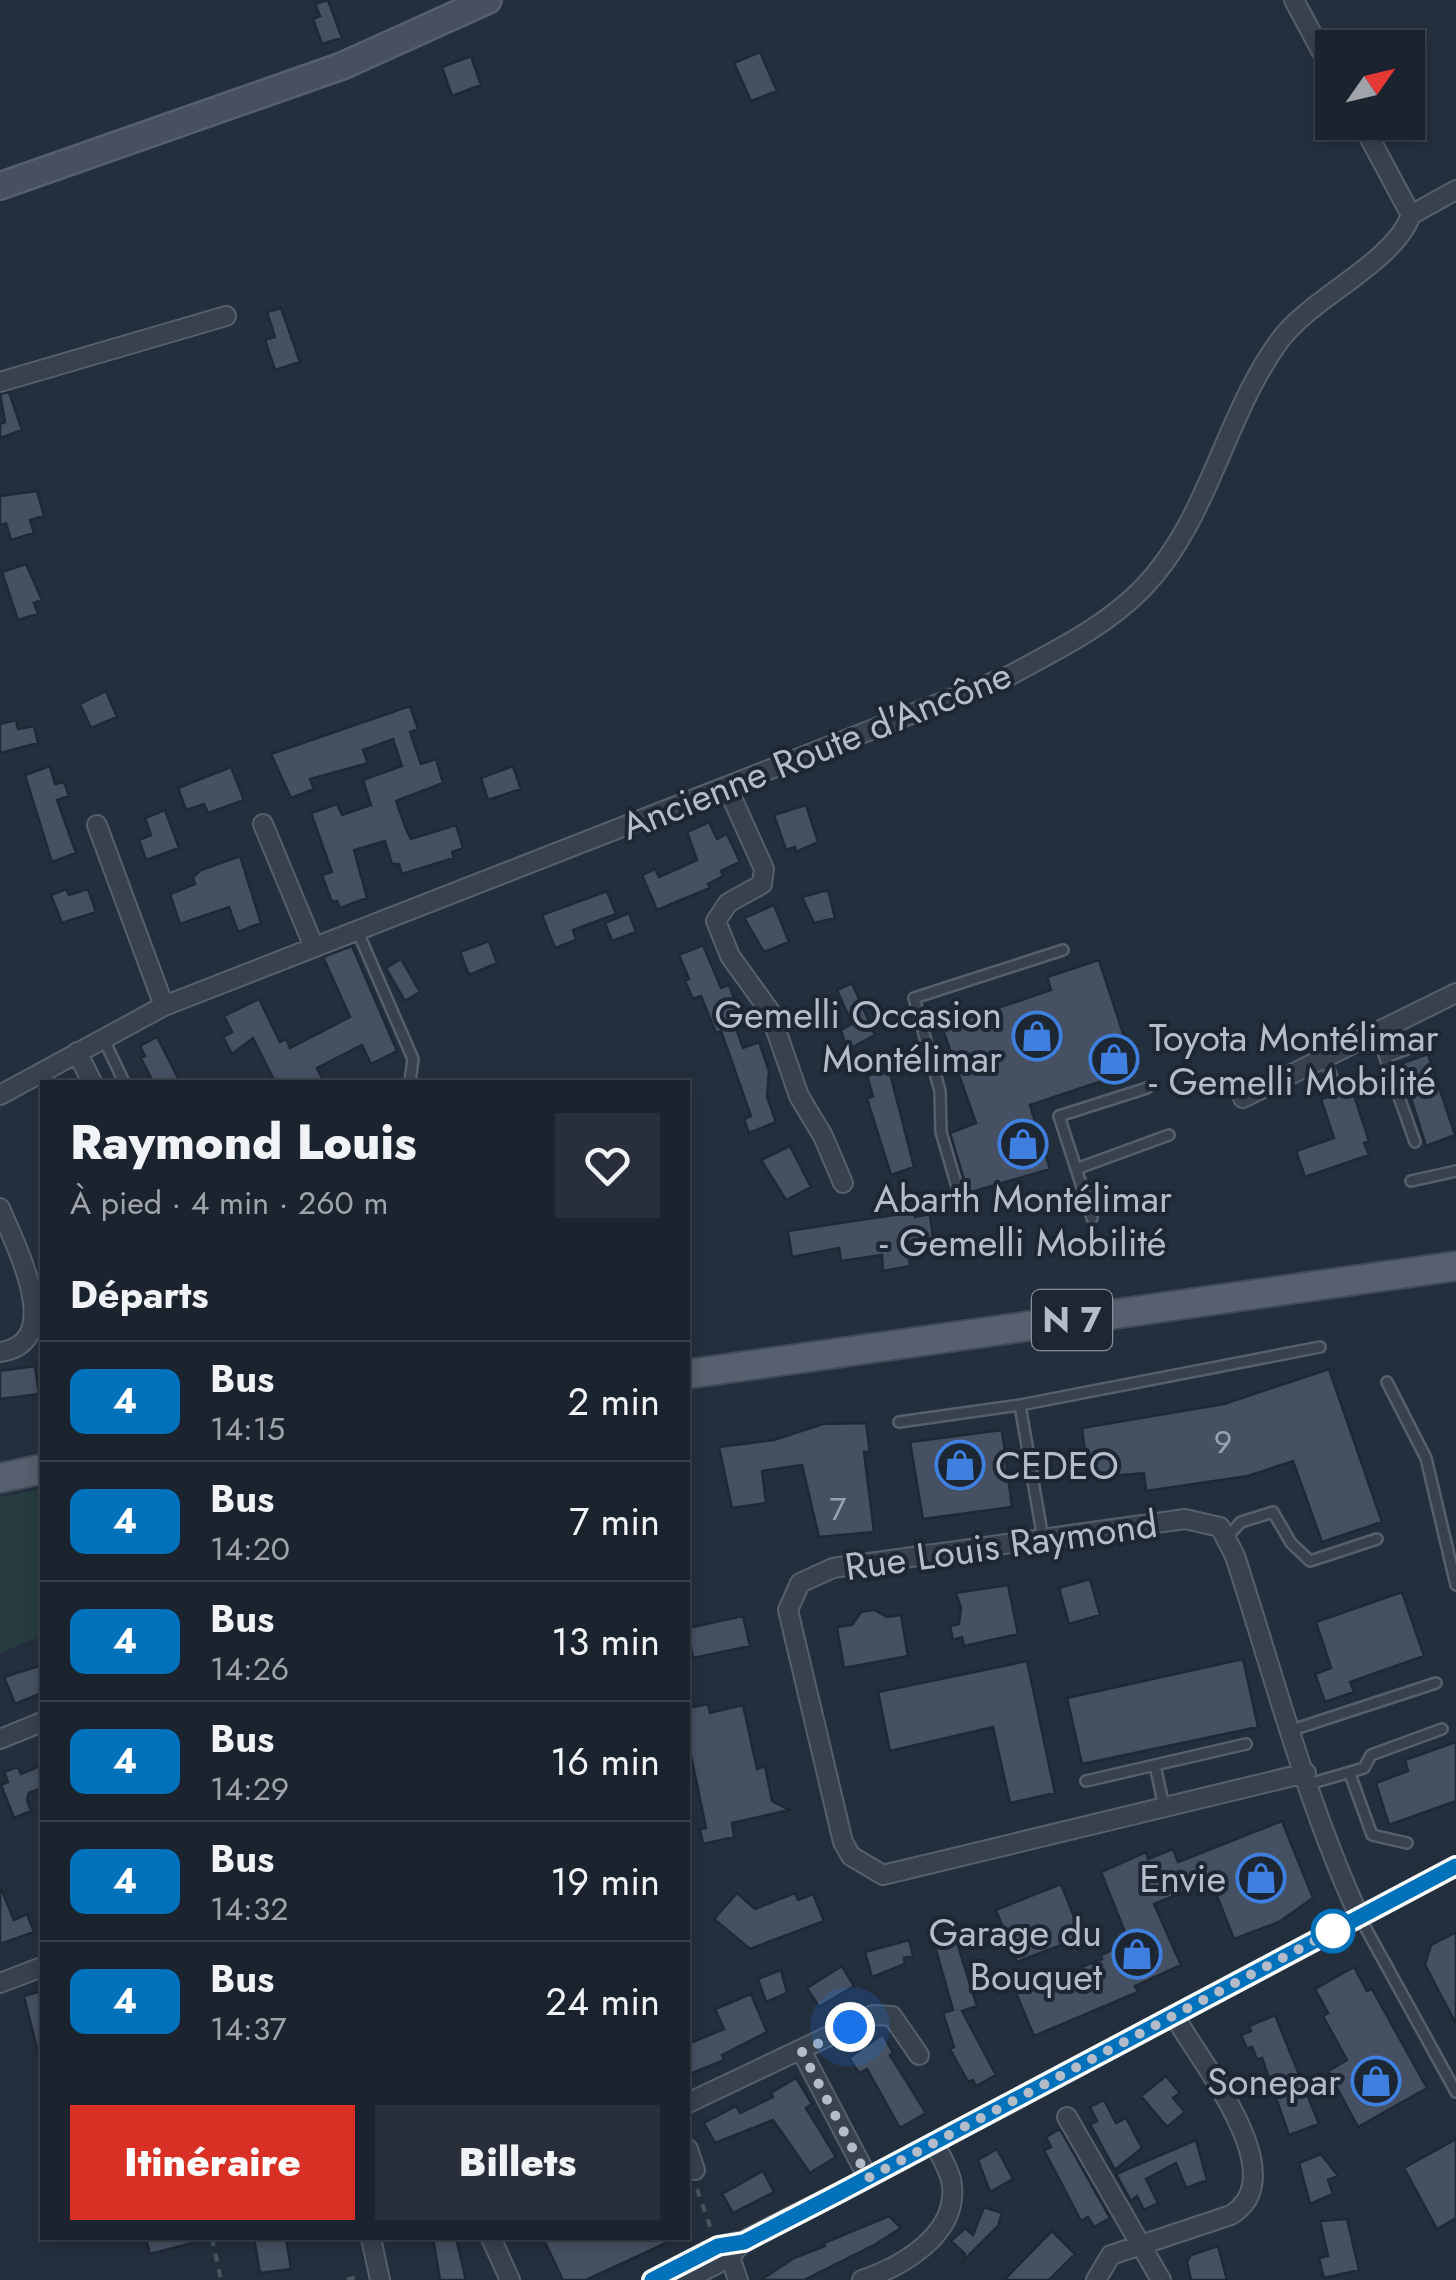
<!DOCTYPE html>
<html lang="fr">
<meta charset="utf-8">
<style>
:root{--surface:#1b232e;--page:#282f3a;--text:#f1f3f6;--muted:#a0a4aa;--line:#39404a;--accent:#d93025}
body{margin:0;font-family:Jost,sans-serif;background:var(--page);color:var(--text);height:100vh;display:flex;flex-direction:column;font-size:38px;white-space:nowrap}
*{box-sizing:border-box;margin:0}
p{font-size:32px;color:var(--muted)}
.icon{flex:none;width:55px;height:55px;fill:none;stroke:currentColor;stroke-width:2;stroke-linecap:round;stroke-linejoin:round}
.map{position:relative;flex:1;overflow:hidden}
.drawer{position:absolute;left:40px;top:1080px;width:650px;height:1160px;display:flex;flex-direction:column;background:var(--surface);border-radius:0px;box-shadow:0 5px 15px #0003,0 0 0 2px var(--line)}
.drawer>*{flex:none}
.badge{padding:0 20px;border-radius:15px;font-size:35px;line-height:65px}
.needle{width:65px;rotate:56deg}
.buttons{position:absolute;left:1315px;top:30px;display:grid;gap:20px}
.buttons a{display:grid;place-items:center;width:110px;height:110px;border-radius:0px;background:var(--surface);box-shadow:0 5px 15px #0003,0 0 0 2px var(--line);font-size:50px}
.you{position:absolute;width:50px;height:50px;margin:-25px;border:8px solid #fff;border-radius:50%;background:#1a73e8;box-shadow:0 0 0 15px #1a73e833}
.map>.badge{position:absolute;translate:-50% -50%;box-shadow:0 0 0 5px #fff}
h2{padding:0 30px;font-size:38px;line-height:90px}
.round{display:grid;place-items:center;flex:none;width:105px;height:105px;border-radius:0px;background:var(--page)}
.summary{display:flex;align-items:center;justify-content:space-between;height:170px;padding:0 30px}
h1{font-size:48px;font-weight:800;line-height:75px}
.button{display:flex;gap:20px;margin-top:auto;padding:20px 30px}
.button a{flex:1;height:115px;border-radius:0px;background:var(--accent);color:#fff;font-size:40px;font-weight:800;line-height:115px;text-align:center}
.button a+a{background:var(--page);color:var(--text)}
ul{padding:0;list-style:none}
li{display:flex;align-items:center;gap:30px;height:120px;padding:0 30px;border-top:2px solid var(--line)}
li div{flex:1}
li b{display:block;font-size:38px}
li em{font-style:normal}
li .badge{min-width:110px;font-weight:700;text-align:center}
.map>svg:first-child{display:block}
.green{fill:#263c3f}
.building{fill:#455162;stroke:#1f2835;stroke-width:2.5}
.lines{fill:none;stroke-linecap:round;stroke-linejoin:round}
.lane-casing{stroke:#565f6c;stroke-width:14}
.street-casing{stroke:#565f6c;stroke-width:22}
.secondary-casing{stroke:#565f6c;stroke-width:30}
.primary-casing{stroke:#414a57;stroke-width:32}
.path{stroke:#44595c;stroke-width:4;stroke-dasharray:8 8;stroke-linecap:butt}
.lane{stroke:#38414e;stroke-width:9}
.street{stroke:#38414e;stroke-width:18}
.secondary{stroke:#465061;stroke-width:25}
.primary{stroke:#56606e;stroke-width:28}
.line-casing{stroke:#fff;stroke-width:22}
.line{stroke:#0072bc;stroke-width:15}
.walk{stroke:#b4bcc9;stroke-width:10;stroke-dasharray:0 18}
.stop-dot{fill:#fff;stroke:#0072bc;stroke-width:5}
.labels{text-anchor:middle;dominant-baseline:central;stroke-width:8;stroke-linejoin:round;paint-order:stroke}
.number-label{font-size:32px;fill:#98a1af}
.shield{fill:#1d2633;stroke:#878f9c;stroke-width:2.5}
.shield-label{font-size:35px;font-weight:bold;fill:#b4bcc9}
.street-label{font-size:38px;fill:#b4bcc9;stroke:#1d2633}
.poi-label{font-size:38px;fill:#b4bcc9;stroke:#1d2633;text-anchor:end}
</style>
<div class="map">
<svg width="1456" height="2280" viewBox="0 0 1456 2280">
<rect width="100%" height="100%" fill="#242f3e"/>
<path class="green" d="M 42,1489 L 42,1636 L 0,1653 L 0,1497 Z"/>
<path class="building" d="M 328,0 L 342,38 L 322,44 L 313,19 L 320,16 L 315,4 Z
M 760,52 L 777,91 L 751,101 L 734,63 Z
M 471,56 L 481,85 L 452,96 L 442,67 Z
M 281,308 L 300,362 L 275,370 L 265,340 L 275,337 L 267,312 Z
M 9,392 L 22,430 L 0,438 L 0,424 L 5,422 L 0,394 Z
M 37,491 L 44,516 L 30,520 L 34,533 L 11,540 L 6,523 L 0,525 L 0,496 Z
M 26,564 L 42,600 L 34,603 L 38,614 L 18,620 L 2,572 Z
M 106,691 L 117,717 L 91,728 L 80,704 Z
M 410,706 L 418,729 L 410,732 L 421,764 L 436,759 L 443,783 L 396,801 L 406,829 L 411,839 L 456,825 L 463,848 L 452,852 L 454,858 L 402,874 L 399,864 L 392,864 L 385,841 L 354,850 L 367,898 L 340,908 L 337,901 L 332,902 L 322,875 L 332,872 L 311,813 L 337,804 L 342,815 L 371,805 L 363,780 L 402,766 L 393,739 L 363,750 L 368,763 L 310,779 L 314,789 L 291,798 L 271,754 Z
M 16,720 L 18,729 L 34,726 L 38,743 L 0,753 L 0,724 Z
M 50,766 L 55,784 L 64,782 L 69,796 L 57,800 L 76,853 L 52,862 L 25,775 Z
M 513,766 L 521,789 L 488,800 L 481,778 Z
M 231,767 L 244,800 L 208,813 L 204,804 L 186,810 L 178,788 Z
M 806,805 L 818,842 L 796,852 L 795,847 L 786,850 L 774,815 Z
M 165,810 L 179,848 L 146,860 L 139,840 L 151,835 L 145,818 Z
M 709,822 L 717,839 L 727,834 L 740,862 L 721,871 L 723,876 L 708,884 L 710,888 L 657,910 L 642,875 L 655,869 L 659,877 L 697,860 L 687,832 Z
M 240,856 L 261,923 L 238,932 L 229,907 L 180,924 L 170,894 L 195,884 L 193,877 L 201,870 Z
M 66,889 L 69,895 L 88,889 L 96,912 L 62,923 L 51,895 Z
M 828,890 L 835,918 L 814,923 L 802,897 Z
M 607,891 L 616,914 L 573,930 L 576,940 L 555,948 L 542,915 Z
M 774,905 L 789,942 L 764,952 L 744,918 Z
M 629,913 L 636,932 L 612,941 L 605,923 Z
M 489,941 L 497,963 L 469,975 L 460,952 Z
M 703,945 L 721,988 L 729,985 L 740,1014 L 732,1017 L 743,1048 L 759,1042 L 769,1071 L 767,1097 L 776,1122 L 749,1133 L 744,1119 L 751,1116 L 721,1031 L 716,1033 L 701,996 L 693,999 L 685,981 L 689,979 L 679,955 Z
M 352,946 L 397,1051 L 371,1064 L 362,1045 L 317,1068 L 324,1082 L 275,1082 L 253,1038 L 232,1054 L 223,1037 L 232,1032 L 224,1016 L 259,999 L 280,1042 L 286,1039 L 290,1048 L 350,1017 L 323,957 Z
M 401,959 L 420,992 L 405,1001 L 386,968 Z
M 1099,960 L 1135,1070 L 1030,1105 L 1050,1169 L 968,1193 L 950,1133 L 976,1123 L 942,1027 L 1051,990 L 1047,977 Z
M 852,983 L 875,1035 L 847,1050 L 841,1030 L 852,1024 L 837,990 Z
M 157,1037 L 180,1082 L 153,1082 L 141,1058 L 145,1056 L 140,1046 Z
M 1428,1054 L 1455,1135 L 1426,1146 L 1400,1064 Z
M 889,1069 L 914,1167 L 891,1175 L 867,1099 L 873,1096 L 867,1076 Z
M 1352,1089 L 1369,1141 L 1364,1143 L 1369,1155 L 1305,1177 L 1296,1151 L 1334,1138 L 1321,1099 Z
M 790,1146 L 811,1187 L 786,1200 L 761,1160 Z
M 914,1212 L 915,1217 L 930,1214 L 933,1238 L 907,1242 L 910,1266 L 883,1271 L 882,1255 L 841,1261 L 839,1248 L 792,1257 L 788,1231 Z
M 35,1366 L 39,1394 L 0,1399 L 0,1371 Z
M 1329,1369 L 1382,1522 L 1322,1542 L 1293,1461 L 1248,1476 L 1146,1491 L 1144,1473 L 1088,1478 L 1082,1428 L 1224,1404 Z
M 866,1423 L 870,1452 L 864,1452 L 874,1532 L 819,1537 L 802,1465 L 762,1471 L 766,1503 L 732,1508 L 719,1447 L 774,1440 L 823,1424 Z
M 1002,1430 L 1012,1507 L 923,1519 L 910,1442 Z
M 1090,1579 L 1100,1615 L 1069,1624 L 1059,1588 Z
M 1008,1585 L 1018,1634 L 964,1646 L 962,1637 L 953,1640 L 950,1626 L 959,1624 L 961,1608 L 956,1593 Z
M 1402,1592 L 1424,1656 L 1350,1682 L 1354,1692 L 1325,1702 L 1315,1674 L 1331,1668 L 1316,1622 Z
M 874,1610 L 887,1617 L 901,1615 L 908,1656 L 844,1668 L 837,1627 L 852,1625 L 861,1612 Z
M 743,1616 L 750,1646 L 693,1658 L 688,1628 Z
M 1243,1659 L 1258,1727 L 1082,1764 L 1067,1698 Z
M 1027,1661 L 1055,1793 L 1010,1803 L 993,1727 L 890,1751 L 878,1692 Z
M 42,1665 L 42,1693 L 15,1704 L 4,1677 Z
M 708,1704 L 710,1713 L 743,1705 L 757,1769 L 765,1766 L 772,1801 L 789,1810 L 732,1823 L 734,1837 L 703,1844 L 700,1829 L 706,1828 L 688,1741 L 688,1708 Z
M 1456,1742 L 1456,1801 L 1389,1825 L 1376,1783 L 1408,1771 L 1405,1760 Z
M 42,1765 L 42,1788 L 29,1793 L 27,1800 L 31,1811 L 14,1818 L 1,1785 L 8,1782 L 4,1772 L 18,1767 L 21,1774 Z
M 1282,1821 L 1313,1898 L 1279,1922 L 1234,1939 L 1211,1881 L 1154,1904 L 1181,1965 L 1135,1986 L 1138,1992 L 1034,2036 L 1016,1993 L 1102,1959 L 1101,1955 L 1129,1942 L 1101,1872 L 1146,1852 L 1148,1859 L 1173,1849 L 1178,1862 Z
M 1061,1884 L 1082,1937 L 1017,1962 L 996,1910 Z
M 0,1886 L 14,1920 L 27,1914 L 34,1932 L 0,1944 Z
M 737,1893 L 755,1909 L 795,1893 L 798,1900 L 813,1894 L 824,1921 L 750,1949 L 714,1919 Z
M 1456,1932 L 1456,2024 L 1425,1965 L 1431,1945 Z
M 954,1933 L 977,2006 L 962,2011 L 996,2075 L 976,2086 L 973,2080 L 968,2082 L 950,2049 L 954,2047 L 943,2013 L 953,2010 L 933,1939 Z
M 909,1940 L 913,1956 L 904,1958 L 905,1964 L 872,1977 L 865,1952 Z
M 842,1966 L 854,1986 L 819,2007 L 807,1988 Z
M 1354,1967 L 1367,1991 L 1372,1989 L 1427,2088 L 1358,2127 L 1328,2071 L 1347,2060 L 1323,2016 L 1328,2013 L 1315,1989 Z
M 781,1970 L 787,1993 L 766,2002 L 758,1979 Z
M 42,1991 L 42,2048 L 37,2049 L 24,1996 Z
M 751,1994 L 767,2032 L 722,2055 L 724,2060 L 688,2075 L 688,2044 L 724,2029 L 715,2009 Z
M 1275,2015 L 1319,2124 L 1289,2135 L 1262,2058 L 1257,2060 L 1252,2047 L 1247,2049 L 1241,2035 L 1251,2031 L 1249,2026 Z
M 883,2034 L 893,2053 L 890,2055 L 926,2113 L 900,2128 L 867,2069 L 859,2073 L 849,2058 Z
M 1166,2076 L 1180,2093 L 1173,2098 L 1185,2112 L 1167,2127 L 1141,2096 Z
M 796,2078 L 812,2104 L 806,2108 L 836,2157 L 810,2173 L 773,2120 L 715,2143 L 704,2123 L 736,2106 L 740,2113 L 773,2097 L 771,2093 Z
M 1104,2100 L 1116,2123 L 1126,2118 L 1142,2148 L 1115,2170 L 1090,2124 L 1097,2121 L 1090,2107 Z
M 1060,2129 L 1110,2218 L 1094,2227 L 1088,2217 L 1081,2221 L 1044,2150 L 1051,2147 L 1046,2137 Z
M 1456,2139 L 1456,2218 L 1437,2229 L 1404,2168 Z
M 1196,2140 L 1207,2180 L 1186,2188 L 1176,2163 L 1146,2179 L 1158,2203 L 1144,2210 L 1137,2196 L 1131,2201 L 1116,2174 Z
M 997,2149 L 1013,2179 L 990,2192 L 978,2160 Z
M 1321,2154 L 1338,2176 L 1328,2180 L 1333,2194 L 1310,2204 L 1299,2163 Z
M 763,2171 L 774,2192 L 733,2213 L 722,2194 Z
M 984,2207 L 1002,2213 L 998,2226 L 961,2263 L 965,2254 L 951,2241 L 965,2228 L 973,2235 Z
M 889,2216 L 901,2228 L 874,2245 L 804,2280 L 761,2280 L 794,2258 L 825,2246 L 824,2243 Z
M 1347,2219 L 1359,2270 L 1324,2278 L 1319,2258 L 1328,2256 L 1320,2221 Z
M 1052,2231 L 1075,2254 L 1049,2280 L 1004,2280 Z
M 146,2238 L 195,2238 L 196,2242 L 150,2254 Z
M 254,2238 L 286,2238 L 291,2269 L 260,2273 Z
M 433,2238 L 456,2238 L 466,2280 L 440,2280 Z
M 543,2238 L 677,2238 L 586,2280 L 563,2280 Z
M 1218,2246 L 1227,2280 L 1191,2280 L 1187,2262 L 1191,2255 Z"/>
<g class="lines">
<g class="lane-casing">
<path id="lane" d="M 357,930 L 413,1059 L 410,1082
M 1376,1032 L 1415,1142
M 104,1040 L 124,1082
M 1386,1057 L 1420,1044
M 1325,1058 L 1336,1089
M 1076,1169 L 1169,1135
M 1411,1181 L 1456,1171
M 963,1207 L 941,1132 L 940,1091 L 914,998 L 1063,950
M 1092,1218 L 1059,1116 L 1147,1088
M 1387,1382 L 1426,1458 L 1456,1585
M 899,1422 L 1020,1405
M 1226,1538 L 1241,1522 L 1273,1512 L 1291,1543 L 1310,1561 L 1377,1539
M 1043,1539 L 1020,1405 L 1320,1347
M 1292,1730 L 1436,1683
M 1350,1774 L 1372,1835 L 1407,1843
M 1086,1781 L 1155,1765
M 1309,1784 L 1364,1768 L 1371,1755 L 1442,1729
M 1164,1807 L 1155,1765 L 1246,1744
M 1359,1916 L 1456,2092"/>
</g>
<g class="street-casing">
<path id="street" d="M 1294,0 L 1332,71
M 1361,122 L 1411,215
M 0,382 L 226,316
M 728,789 L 764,869 L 762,884 L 728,903 L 716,921 L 730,956 L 769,1010 L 799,1096 L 823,1136 L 843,1183
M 263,824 L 314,947
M 97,825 L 164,1006
M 77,1052 L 92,1082
M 0,1095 L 164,1006 L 1009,676 C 1056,650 1105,627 1143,588 C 1209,520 1224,416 1280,340 C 1313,296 1394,263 1411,215 L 1456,190
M 1243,1098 L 1456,993
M 0,1208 C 14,1243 68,1343 0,1352
M 0,1739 L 42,1722
M 1306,1773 L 883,1875 L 851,1856 L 843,1842 L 788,1610 L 800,1583 L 833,1568 L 1185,1519 L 1220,1527 L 1235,1556 C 1274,1676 1306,1801 1359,1916
M 0,1983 L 42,1967
M 802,2052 L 868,2178
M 688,2103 L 873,2015 L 892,2016 L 919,2055
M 1067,2117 L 1161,2280
M 688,2149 L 695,2170
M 371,2238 L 380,2280
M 491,2238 L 510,2280
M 730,2257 L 738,2280
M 652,2280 L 718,2246 L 743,2241 L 868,2178 L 1456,1866
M 686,2280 L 730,2257 L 743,2241
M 862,2280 C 900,2267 957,2236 952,2186 C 951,2172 940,2155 934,2143
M 1096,2280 L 1111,2255 L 1231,2215 C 1296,2175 1198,2060 1174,2015"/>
</g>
<g class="secondary-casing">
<path id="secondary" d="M 0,186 L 342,66 L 488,0"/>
</g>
<g class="primary-casing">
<path id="primary" d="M 688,1374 L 1456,1266
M 0,1478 L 42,1469"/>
</g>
<path class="path" d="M 697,2189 L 712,2232
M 212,2238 L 221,2280
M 347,2280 L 362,2275"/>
<use href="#lane" class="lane"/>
<use href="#street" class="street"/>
<use href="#secondary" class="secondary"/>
<use href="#primary" class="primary"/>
</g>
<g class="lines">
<g class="line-casing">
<path id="line" d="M 652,2280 L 718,2246 L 744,2242 L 837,2194 L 1456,1866"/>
</g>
<use href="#line" class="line"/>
<path class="walk" d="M 850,2027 L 802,2052 L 868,2178 L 1333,1931"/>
</g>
<defs>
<g id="shop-ring" transform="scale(2.5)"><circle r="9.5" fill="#1d2633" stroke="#3f7fe0" stroke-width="1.5"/><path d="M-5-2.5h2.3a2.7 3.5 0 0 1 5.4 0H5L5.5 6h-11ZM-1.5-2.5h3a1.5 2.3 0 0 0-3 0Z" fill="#3f7fe0"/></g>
</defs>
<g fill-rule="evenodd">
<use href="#shop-ring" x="1037" y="1036"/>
<use href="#shop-ring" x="1114" y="1059"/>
<use href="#shop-ring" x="1023" y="1144"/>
<use href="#shop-ring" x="960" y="1465"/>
<use href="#shop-ring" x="1261" y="1878"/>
<use href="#shop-ring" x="1137" y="1954"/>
<use href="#shop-ring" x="1376" y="2081"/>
</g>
<circle class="stop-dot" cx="1333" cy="1931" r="20"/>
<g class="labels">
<g class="number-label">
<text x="1223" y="1442">9</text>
<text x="838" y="1509">7</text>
</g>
<rect class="shield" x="1032" y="1290" width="80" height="60" rx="8"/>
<g class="shield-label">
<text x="1072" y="1320">N 7</text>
</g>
<g class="street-label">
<text transform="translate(816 750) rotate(-22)">Ancienne Route d'Ancône</text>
<text transform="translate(1001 1545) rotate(-8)">Rue Louis Raymond</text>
</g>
<g class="poi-label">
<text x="1002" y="1014">Gemelli Occasion<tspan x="1002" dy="44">Montélimar</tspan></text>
<text x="1149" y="1037" text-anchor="start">Toyota Montélimar<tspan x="1149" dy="44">- Gemelli Mobilité</tspan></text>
<text x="1023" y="1198" text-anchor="middle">Abarth Montélimar<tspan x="1023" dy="44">- Gemelli Mobilité</tspan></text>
<text x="995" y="1465" text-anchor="start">CEDEO</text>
<text x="1226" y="1878">Envie</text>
<text x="1102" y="1932">Garage du<tspan x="1102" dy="44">Bouquet</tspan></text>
<text x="1341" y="2081">Sonepar</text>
</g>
</g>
</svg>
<div class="buttons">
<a><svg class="needle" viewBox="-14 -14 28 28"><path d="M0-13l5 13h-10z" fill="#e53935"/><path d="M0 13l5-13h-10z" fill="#a0a4aa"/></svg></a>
</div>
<div class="you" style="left:850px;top:2027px"></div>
<section class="drawer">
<div class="summary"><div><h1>Raymond Louis</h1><p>À pied · 4 min · 260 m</p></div><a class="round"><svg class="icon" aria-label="heart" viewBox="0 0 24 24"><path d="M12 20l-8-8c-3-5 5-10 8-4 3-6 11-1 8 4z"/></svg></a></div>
<h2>Départs</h2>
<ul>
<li><span class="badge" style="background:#0072bc;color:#fff">4</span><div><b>Bus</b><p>14:15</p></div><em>2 min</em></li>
<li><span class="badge" style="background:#0072bc;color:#fff">4</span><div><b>Bus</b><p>14:20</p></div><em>7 min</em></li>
<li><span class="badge" style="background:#0072bc;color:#fff">4</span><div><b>Bus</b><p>14:26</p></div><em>13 min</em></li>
<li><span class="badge" style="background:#0072bc;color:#fff">4</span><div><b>Bus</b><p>14:29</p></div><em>16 min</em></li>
<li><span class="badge" style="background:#0072bc;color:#fff">4</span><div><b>Bus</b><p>14:32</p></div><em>19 min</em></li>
<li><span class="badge" style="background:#0072bc;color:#fff">4</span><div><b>Bus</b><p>14:37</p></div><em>24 min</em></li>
</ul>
<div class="button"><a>Itinéraire</a><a>Billets</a></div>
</section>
</div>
